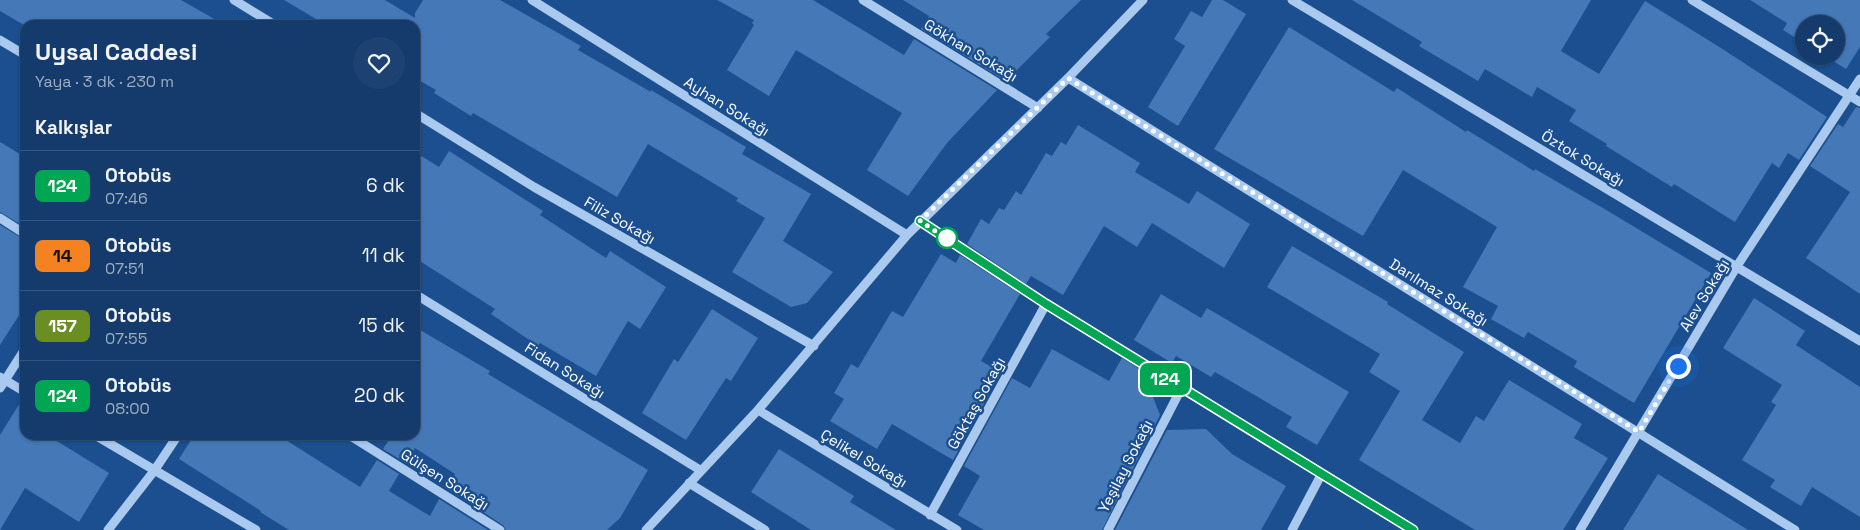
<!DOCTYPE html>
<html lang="tr">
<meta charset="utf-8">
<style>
:root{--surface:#143b6b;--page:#1d4271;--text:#f1f3f6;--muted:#9dadc1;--line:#33557e}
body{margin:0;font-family:"Space Grotesk",sans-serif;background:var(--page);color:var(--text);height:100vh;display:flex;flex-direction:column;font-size:19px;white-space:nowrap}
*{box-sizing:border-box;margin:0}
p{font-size:16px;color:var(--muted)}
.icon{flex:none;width:28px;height:28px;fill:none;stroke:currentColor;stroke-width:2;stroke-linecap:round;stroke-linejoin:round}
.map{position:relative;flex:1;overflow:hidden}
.side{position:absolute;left:20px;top:20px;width:400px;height:420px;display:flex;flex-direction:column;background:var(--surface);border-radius:15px;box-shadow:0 1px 4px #0004,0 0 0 1px var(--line)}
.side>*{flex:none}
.badge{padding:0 10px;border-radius:8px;font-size:18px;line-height:32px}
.tools{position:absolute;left:1795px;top:15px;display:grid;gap:10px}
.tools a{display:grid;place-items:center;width:50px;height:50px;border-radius:50%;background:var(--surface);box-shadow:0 1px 4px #0004,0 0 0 1px var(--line);font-size:25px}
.you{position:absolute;width:25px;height:25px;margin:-12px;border:4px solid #fff;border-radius:50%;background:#1a73e8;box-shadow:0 0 0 8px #1a73e833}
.map>.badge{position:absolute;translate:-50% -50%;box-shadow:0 0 0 2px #fff}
h2{padding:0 15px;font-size:19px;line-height:45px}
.round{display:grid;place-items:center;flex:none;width:52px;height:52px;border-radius:26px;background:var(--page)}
.overview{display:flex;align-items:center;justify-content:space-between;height:85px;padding:0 15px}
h1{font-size:24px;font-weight:600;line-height:38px}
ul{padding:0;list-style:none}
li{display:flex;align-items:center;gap:15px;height:70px;padding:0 15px;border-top:1px solid var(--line)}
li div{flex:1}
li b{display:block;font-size:19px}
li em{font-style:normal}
li .badge{min-width:55px;font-weight:700;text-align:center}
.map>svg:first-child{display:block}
.building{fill:#4478b7}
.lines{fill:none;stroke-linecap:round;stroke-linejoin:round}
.minor{stroke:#a9c9ee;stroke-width:9}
.line-casing{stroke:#fff;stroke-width:11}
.line{stroke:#00a651;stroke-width:8}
.walk{stroke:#fff;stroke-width:5;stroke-dasharray:0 9}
.stop-dot{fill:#fff;stroke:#00a651;stroke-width:2.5}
.labels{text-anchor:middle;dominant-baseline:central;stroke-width:5;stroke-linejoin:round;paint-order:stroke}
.street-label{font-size:15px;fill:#fff;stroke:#1b4f8f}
</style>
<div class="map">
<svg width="1860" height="530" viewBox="0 0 1860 530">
<rect width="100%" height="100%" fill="#1b4f8f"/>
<path class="building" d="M 0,0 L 181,0 L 225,25 L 24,25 L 0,11 Z
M 284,0 L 385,0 L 415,18 L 415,13 L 423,0 L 500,0 L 581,46 L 578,50 L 651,92 L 651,90 L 746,147 L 742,154 L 811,194 L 783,241 L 833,272 L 807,303 L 791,307 L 732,272 L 765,218 L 736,201 L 738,198 L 648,144 L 617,197 L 473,113 L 471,116 L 434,93 L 436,90 L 415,78 L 415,25 L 326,25 Z
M 717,0 L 813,0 L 904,55 L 914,39 L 997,90 L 947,143 L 908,196 L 867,170 L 902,113 L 796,50 L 769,96 L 727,70 L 754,25 L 752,23 L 754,20 Z
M 903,0 L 1081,0 L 1046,34 L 1050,37 L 1006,81 L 921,29 L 929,16 Z
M 1212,0 L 1223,0 L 1246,14 L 1178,126 L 1148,107 L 1185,46 L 1174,39 L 1191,11 L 1202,17 Z
M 1352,0 L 1591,0 L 1561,51 L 1599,74 L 1645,1 L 1721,48 L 1827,117 L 1799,160 L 1788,153 L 1779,168 L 1772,163 L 1735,222 L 1674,184 L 1672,187 L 1606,146 L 1607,144 L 1569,121 L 1576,110 L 1537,87 L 1532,97 L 1485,69 L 1478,81 L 1419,46 L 1422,42 Z
M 1750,0 L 1860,0 L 1860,47 L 1846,69 L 1825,56 L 1836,56 L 1836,24 L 1804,24 L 1804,43 L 1783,30 L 1787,23 Z
M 1289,27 L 1394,92 L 1397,88 L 1466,132 L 1467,130 L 1534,171 L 1535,169 L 1608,211 L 1711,273 L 1634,403 L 1574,367 L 1577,361 L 1528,332 L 1524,338 L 1491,319 L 1498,306 L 1463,287 L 1497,227 L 1403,170 L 1363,236 L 1214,149 Z
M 1856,107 L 1860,108 L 1860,294 L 1806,258 L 1850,192 L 1810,166 L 1838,124 L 1843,127 Z
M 1078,125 L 1140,163 L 1135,172 L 1189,204 L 1197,191 L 1250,224 L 1224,268 L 1152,223 L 1137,247 L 1104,226 L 1063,295 L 1031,276 L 1026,284 L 967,244 L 981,219 L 989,224 L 999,208 L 1004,210 L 1016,191 L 1021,195 L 1046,153 L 1052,156 L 1061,142 L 1066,145 Z
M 0,142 L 25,157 L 25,227 L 0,212 Z
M 449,151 L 543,211 L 540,215 L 606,258 L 610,251 L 666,287 L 640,329 L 628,321 L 596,376 L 540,343 L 538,346 L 491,314 L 495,309 L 415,258 L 415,152 L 439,167 Z
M 0,225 L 25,240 L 25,306 L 0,345 Z
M 1292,246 L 1388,302 L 1387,304 L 1464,352 L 1422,420 L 1460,443 L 1476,416 L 1484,421 L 1509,380 L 1582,424 L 1574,438 L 1608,458 L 1563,530 L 1475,530 L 1359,460 L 1400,391 L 1369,372 L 1380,354 L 1267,287 Z
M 941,254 L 956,263 L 960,255 L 1020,294 L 981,361 L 1001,372 L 953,460 L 892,424 L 877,449 L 830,421 L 844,399 L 834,393 L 851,364 L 858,368 L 892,311 L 903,317 Z
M 1161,294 L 1201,318 L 1207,308 L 1349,392 L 1317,445 L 1286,427 L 1292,417 L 1215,372 L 1211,377 L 1176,356 L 1172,363 L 1134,340 Z
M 1754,298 L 1805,331 L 1796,345 L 1860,387 L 1860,517 L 1812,487 L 1801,506 L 1770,487 L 1775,480 L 1742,460 L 1776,405 L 1771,402 L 1782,385 L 1723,348 Z
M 712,309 L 758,338 L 731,381 L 726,378 L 686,440 L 642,413 L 674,359 L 678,362 Z
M 415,327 L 490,371 L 488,374 L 648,470 L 620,518 L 607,530 L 506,530 L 503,525 L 446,488 L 455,474 L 415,448 L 406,463 L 383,449 L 392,435 L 415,435 Z
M 1052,349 L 1109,381 L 1122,358 L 1143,371 L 1160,415 L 1102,530 L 984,530 L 958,515 L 980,476 L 964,466 L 1012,378 L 1030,388 Z
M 23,398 L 25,398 L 25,435 L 47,435 L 109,473 L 79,522 L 25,488 L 0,530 L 0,435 Z
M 1206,429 L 1232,454 L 1286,486 L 1261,530 L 1115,530 L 1167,430 Z
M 194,435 L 278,435 L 360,487 L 377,460 L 399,474 L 389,491 L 430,516 L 439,499 L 488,530 L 289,530 L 260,512 L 261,511 L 179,459 Z
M 779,449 L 854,496 L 850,502 L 896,530 L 811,530 L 751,492 Z
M 1658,474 L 1748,530 L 1623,530 Z"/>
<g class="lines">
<path class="minor" d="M 234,0 L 275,25
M 532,0 L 907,235
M 863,0 L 1038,108
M 1292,0 L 1860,341
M 1692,0 L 1860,102
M 0,40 L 25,55
M 1068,78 L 1795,530
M 415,113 L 534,187 L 814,346
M 0,218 L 25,234
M 920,221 L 1046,304 L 1413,530
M 415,294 L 700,470
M 0,377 L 25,392
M 0,388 L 25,349
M 758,410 L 957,530
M 95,435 L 256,530
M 349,435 L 500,530
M 689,483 L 765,530
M 930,515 L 1046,304
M 108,530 L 154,471 L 178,435
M 646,530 L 758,410 L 907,235 L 1068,78 L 1143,0
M 1108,530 L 1181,389
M 1292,530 L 1321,475
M 1580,530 L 1737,266 L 1860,79"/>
</g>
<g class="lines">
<g class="line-casing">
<path id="line" d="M 920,221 L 1046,304 L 1413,530"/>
</g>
<use href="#line" class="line"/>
<path class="walk" d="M 947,238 L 952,242 L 920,221 L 1068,78 L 1639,432 L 1678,366"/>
</g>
<circle class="stop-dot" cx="947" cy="238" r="10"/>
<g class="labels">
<g class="street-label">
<text transform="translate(971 50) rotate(31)">Gökhan Sokağı</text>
<text transform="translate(727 106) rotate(32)">Ayhan Sokağı</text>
<text transform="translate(1583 158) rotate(31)">Öztok Sokağı</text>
<text transform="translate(620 220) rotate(30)">Filiz Sokağı</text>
<text transform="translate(1439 292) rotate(32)">Darılmaz Sokağı</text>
<text transform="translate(1704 295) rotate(-59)">Alev Sokağı</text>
<text transform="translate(565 370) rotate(32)">Fidan Sokağı</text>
<text transform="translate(976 403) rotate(-61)">Göktaş Sokağı</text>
<text transform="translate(864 458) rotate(31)">Çelikel Sokağı</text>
<text transform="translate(1125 466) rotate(-63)">Yeşilay Sokağı</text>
<text transform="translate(445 479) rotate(32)">Gülşen Sokağı</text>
</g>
</g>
</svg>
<div class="tools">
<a><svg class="icon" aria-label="locate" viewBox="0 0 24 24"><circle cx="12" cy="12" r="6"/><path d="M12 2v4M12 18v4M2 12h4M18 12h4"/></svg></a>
</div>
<div class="you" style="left:1678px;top:366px"></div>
<b class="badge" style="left:1165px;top:379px;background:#00a651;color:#fff">124</b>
<section class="side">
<div class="overview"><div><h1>Uysal Caddesi</h1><p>Yaya · 3 dk · 230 m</p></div><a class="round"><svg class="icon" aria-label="heart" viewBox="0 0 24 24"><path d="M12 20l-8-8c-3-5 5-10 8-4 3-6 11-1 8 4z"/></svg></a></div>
<h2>Kalkışlar</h2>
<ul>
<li><span class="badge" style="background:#00a651;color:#fff">124</span><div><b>Otobüs</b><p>07:46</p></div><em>6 dk</em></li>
<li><span class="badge" style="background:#f58220;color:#111">14</span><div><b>Otobüs</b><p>07:51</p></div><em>11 dk</em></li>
<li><span class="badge" style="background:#6b8e23;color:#fff">157</span><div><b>Otobüs</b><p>07:55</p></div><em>15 dk</em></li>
<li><span class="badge" style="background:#00a651;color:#fff">124</span><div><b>Otobüs</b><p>08:00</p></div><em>20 dk</em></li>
</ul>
</section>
</div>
